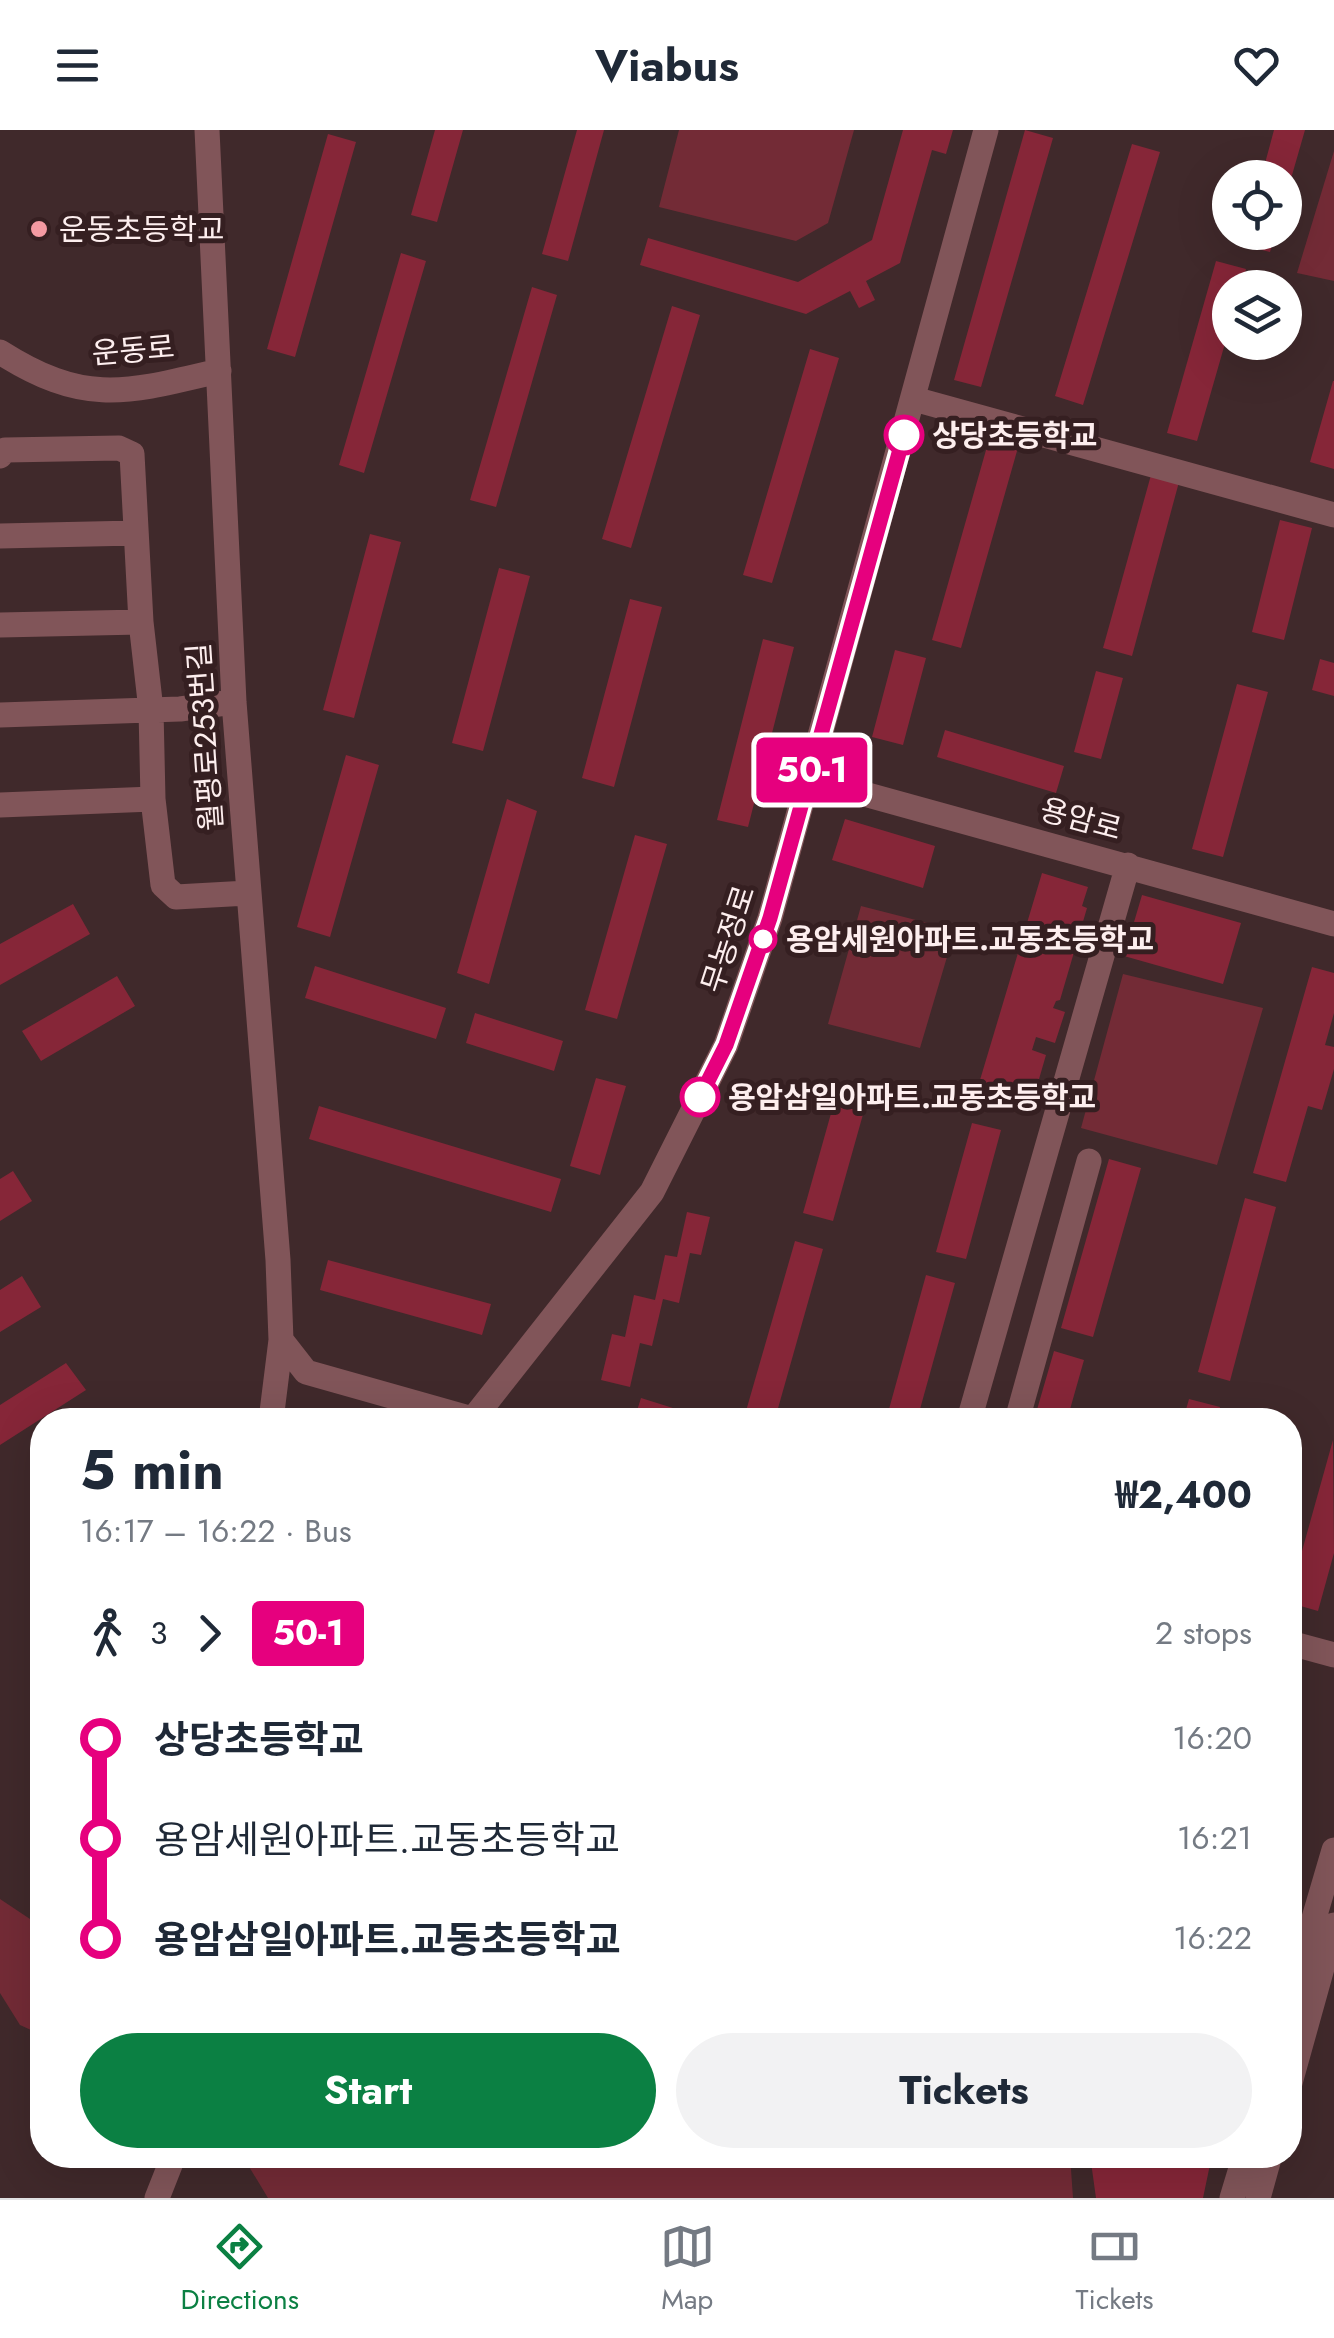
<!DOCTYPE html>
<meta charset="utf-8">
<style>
:root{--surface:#fff;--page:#f2f2f3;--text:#1f2937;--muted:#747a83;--line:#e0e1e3;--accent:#0b8043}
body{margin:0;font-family:Jost,"Noto Sans KR",sans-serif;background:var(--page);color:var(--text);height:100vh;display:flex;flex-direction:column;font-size:38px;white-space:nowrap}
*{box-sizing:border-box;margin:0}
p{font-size:32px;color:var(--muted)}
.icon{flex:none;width:55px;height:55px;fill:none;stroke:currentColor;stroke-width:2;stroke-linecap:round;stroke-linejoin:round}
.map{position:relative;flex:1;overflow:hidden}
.details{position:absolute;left:30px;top:1278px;width:1272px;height:760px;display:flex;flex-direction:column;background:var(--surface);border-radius:40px;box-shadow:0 10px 40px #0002}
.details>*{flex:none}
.badge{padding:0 20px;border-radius:8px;font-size:35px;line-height:65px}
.tools{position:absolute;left:1212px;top:30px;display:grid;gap:20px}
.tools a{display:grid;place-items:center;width:90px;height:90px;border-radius:50%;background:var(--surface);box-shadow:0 10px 40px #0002;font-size:50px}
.map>.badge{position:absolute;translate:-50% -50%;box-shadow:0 0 0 5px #fff}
.legs{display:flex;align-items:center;gap:15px;height:110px;padding:0 50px;font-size:32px}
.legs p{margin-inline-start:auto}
.head{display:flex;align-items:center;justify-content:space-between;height:170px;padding:0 50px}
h1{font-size:55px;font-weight:700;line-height:75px}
.button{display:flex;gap:20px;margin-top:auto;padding:20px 50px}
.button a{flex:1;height:115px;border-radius:60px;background:var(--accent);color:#fff;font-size:40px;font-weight:700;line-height:115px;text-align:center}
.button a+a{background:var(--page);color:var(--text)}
ul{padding:0 50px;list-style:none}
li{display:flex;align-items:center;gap:35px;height:100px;font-size:38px}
li i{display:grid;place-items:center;width:15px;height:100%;margin:0 12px;background:currentColor}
li i::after{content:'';width:25px;height:25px;margin:-12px;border:8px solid;border-radius:50%;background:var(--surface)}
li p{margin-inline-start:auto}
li:first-child i{background:linear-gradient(#0000 50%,currentColor 0)}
li:last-child i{background:linear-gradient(currentColor 50%,#0000 0)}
header{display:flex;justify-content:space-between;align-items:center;height:130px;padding:0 50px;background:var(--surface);font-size:45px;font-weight:700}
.menu{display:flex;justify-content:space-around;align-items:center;height:140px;border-top:2px solid var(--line);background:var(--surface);font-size:28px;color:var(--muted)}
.menu a{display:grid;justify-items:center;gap:5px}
.menu .current{color:var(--accent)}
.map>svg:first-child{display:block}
.green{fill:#732b36}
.building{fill:#862638}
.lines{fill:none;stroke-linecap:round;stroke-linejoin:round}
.minor{stroke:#815559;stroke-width:25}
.line-1-casing{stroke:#fff;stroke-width:22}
.line-1{stroke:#e6007e;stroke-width:15}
.poi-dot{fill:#f49aa2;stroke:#351f21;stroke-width:4}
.stop-1-dot{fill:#fff;stroke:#e6007e;stroke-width:5}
.labels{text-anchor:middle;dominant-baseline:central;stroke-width:10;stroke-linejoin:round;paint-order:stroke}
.poi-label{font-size:30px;fill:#fdeeee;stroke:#351f21;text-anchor:start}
.street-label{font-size:30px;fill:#fdeeee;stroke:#351f21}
.stop-label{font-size:30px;font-weight:bold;fill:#fdeeee;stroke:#351f21;text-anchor:start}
</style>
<header><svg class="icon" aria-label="menu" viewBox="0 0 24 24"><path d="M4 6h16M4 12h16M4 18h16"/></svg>Viabus<svg class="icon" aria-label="heart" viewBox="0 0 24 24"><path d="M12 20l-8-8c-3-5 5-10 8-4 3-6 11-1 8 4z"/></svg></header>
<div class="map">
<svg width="1334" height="2068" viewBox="0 0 1334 2068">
<rect width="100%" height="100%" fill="#40292b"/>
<path class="green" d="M 679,0 L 854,0 L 828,93 L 796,111 L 659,77 Z
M 1334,21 L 1334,151 L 1297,143 Z
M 861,776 L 955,800 L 920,918 L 828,894 Z
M 1123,844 L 1263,878 L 1217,1035 L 1081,998 Z
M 0,1769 L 42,1797 L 42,1905 L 20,1895 L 0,1863 Z
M 242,2025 L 1070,2025 L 1073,2068 L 268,2068 Z"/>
<path class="building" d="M 435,0 L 463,0 L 437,92 L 411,85 Z
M 577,0 L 604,0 L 568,131 L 542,124 Z
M 903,0 L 953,0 L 946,24 L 932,20 L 900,133 L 866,151 L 875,170 L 859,178 L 850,161 L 806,184 L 640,135 L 648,108 L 798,152 L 872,110 Z
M 1025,0 L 1053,8 L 981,257 L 954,250 Z
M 1274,0 L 1305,0 L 1286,66 L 1285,48 L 1261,48 Z
M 328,4 L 356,12 L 295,227 L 267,219 Z
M 1132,14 L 1160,22 L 1083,275 L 1055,266 Z
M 1246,102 L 1276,102 L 1270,122 L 1242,115 Z
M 401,123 L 426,131 L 364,343 L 339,335 Z
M 1216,131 L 1246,139 L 1241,158 L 1230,158 L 1230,196 L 1197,311 L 1167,303 Z
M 532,157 L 557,165 L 496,377 L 470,370 Z
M 672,176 L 700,185 L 631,418 L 602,409 Z
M 810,219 L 839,228 L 772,453 L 743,445 Z
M 1333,251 L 1334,251 L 1334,339 L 1310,332 Z
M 992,299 L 1021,307 L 961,518 L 932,510 Z
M 1151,345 L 1179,352 L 1132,526 L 1103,518 Z
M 1280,390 L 1312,398 L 1284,510 L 1252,502 Z
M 370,404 L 401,412 L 354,588 L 323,580 Z
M 499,438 L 530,446 L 483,621 L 452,613 Z
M 630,469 L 662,477 L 614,657 L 582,648 Z
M 763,509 L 794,517 L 748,697 L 717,690 Z
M 895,520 L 926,528 L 903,615 L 872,607 Z
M 1320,529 L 1334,533 L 1334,566 L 1312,560 Z
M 1096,541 L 1123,548 L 1101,629 L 1074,622 Z
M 1237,554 L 1268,562 L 1223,727 L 1192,719 Z
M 945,600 L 1064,636 L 1056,663 L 937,627 Z
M 346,625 L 379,635 L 330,807 L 297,797 Z
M 507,669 L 537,681 L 489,854 L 457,843 Z
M 845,689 L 935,716 L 923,758 L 832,730 Z
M 635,705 L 667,714 L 617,889 L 585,880 Z
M 1042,743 L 1088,757 L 1082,776 L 1087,778 L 1060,870 L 1056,871 L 1053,878 L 1065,882 L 1055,913 L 1036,907 L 1032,920 L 1046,925 L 1037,956 L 1030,954 L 1021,983 L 974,970 Z
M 1142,765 L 1241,793 L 1223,854 L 1124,826 Z
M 73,774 L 90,804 L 0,855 L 0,814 Z
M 315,836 L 446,878 L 436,909 L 305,868 Z
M 1312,837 L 1334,843 L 1334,883 L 1325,915 L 1334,917 L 1334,939 L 1322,980 L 1308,976 L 1286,1052 L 1253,1043 Z
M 117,846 L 135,876 L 41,931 L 22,901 Z
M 475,883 L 563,911 L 554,941 L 466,913 Z
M 596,948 L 626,956 L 600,1045 L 570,1036 Z
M 839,955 L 869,963 L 833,1091 L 803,1083 Z
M 319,976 L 561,1049 L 551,1082 L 309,1009 Z
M 972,993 L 1001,1000 L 966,1129 L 936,1122 Z
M 1109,1029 L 1141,1038 L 1093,1207 L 1061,1198 Z
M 13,1041 L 32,1071 L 0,1091 L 0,1049 Z
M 1245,1068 L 1276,1077 L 1230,1251 L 1198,1242 Z
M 687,1082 L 710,1087 L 701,1125 L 690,1123 L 679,1173 L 663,1169 L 652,1216 L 640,1213 L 630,1257 L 601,1250 L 612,1204 L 625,1207 L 634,1165 L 655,1170 L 665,1125 L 677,1127 Z
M 795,1111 L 823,1119 L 775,1289 L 746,1281 Z
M 328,1130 L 491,1174 L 482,1205 L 320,1160 Z
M 926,1145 L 955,1153 L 917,1290 L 886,1290 Z
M 22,1146 L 41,1177 L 0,1202 L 0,1160 Z
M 1054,1221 L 1084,1230 L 1067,1290 L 1034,1290 Z
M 66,1233 L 86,1260 L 0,1315 L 0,1275 Z
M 641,1268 L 708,1289 L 708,1290 L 634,1290 Z
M 1189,1269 L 1220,1277 L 1217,1290 L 1183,1290 Z
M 1333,1310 L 1334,1423 L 1318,1481 L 1290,1473 L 1290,1464 Z
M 1090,2025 L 1212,2025 L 1203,2068 L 1096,2068 Z"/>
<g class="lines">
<path class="minor" d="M 207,0 L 234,572 L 278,1130 L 281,1210 L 271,1290
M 0,222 C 85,276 126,263 219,241
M 914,269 L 1334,385
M 0,326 L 5,320 L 119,318 L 132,324 L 141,492 L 151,580 L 153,669 L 163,755 L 176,767 L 248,763
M 0,406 L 136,403
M 0,495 L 141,492
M 0,585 L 180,579 L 234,572
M 810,649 L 1334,794
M 0,675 L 153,669
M 281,1210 L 306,1242 L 476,1290
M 473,1289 L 652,1062 L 726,915 L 770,788 L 986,0
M 969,1290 L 1128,735
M 1017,1290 L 1089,1031
M 1290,1513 L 1334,1525
M 1290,1870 L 1334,1720
M 1290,1953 L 1334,1795
M 157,2068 L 174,2025
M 1232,2068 L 1245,2025
M 1258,2068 L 1270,2025"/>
</g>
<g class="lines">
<g class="line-1-casing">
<path id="line-1" d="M 700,967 L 726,915 L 770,788 L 904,305"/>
</g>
<use href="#line-1" class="line-1"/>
</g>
<circle class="poi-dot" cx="39" cy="99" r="10"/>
<g class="stop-1-dot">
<circle cx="904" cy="305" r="18"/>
<circle cx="763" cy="809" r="12"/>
<circle cx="700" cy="967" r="18"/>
</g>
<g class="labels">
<g class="poi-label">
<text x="59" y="99">운동초등학교</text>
</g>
<g class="street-label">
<text transform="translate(133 220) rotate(-5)">운동로</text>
<text transform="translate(205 607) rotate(-94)">월평로253번길</text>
<text transform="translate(1081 689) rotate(15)">용암로</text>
<text transform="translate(728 809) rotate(-72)">무농정로</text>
</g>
<g class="stop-label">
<text x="932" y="305">상당초등학교</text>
<text x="786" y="809">용암세원아파트.교동초등학교</text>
<text x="728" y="967">용암삼일아파트.교동초등학교</text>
</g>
</g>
</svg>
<div class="tools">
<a><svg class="icon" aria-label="locate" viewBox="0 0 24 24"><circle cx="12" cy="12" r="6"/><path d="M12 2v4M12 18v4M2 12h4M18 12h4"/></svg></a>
<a><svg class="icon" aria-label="layers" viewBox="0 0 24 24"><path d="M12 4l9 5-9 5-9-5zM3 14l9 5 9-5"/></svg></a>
</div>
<b class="badge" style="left:812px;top:640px;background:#e6007e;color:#fff">50-1</b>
<section class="details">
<div class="head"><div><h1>5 min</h1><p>16:17 – 16:22 · Bus</p></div><b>₩2,400</b></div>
<div class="legs"><svg class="icon" aria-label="walk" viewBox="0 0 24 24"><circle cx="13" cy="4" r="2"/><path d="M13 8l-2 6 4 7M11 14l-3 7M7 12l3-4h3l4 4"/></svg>3<svg class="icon" aria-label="forward" viewBox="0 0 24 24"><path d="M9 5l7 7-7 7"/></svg><b class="badge" style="background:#e6007e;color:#fff">50-1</b><p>2 stops</p></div>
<ul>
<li><i style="color:#e6007e"></i><b>상당초등학교</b><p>16:20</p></li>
<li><i style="color:#e6007e"></i><span>용암세원아파트.교동초등학교</span><p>16:21</p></li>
<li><i style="color:#e6007e"></i><b>용암삼일아파트.교동초등학교</b><p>16:22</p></li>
</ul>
<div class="button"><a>Start</a><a>Tickets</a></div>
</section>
</div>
<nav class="menu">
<a class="current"><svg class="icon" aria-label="directions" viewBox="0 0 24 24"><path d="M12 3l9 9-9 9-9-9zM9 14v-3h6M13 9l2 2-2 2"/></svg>Directions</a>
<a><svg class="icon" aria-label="map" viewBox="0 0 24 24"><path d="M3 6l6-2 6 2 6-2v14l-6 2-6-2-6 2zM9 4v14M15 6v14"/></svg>Map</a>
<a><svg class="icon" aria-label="tickets" viewBox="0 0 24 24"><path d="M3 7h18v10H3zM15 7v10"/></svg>Tickets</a>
</nav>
